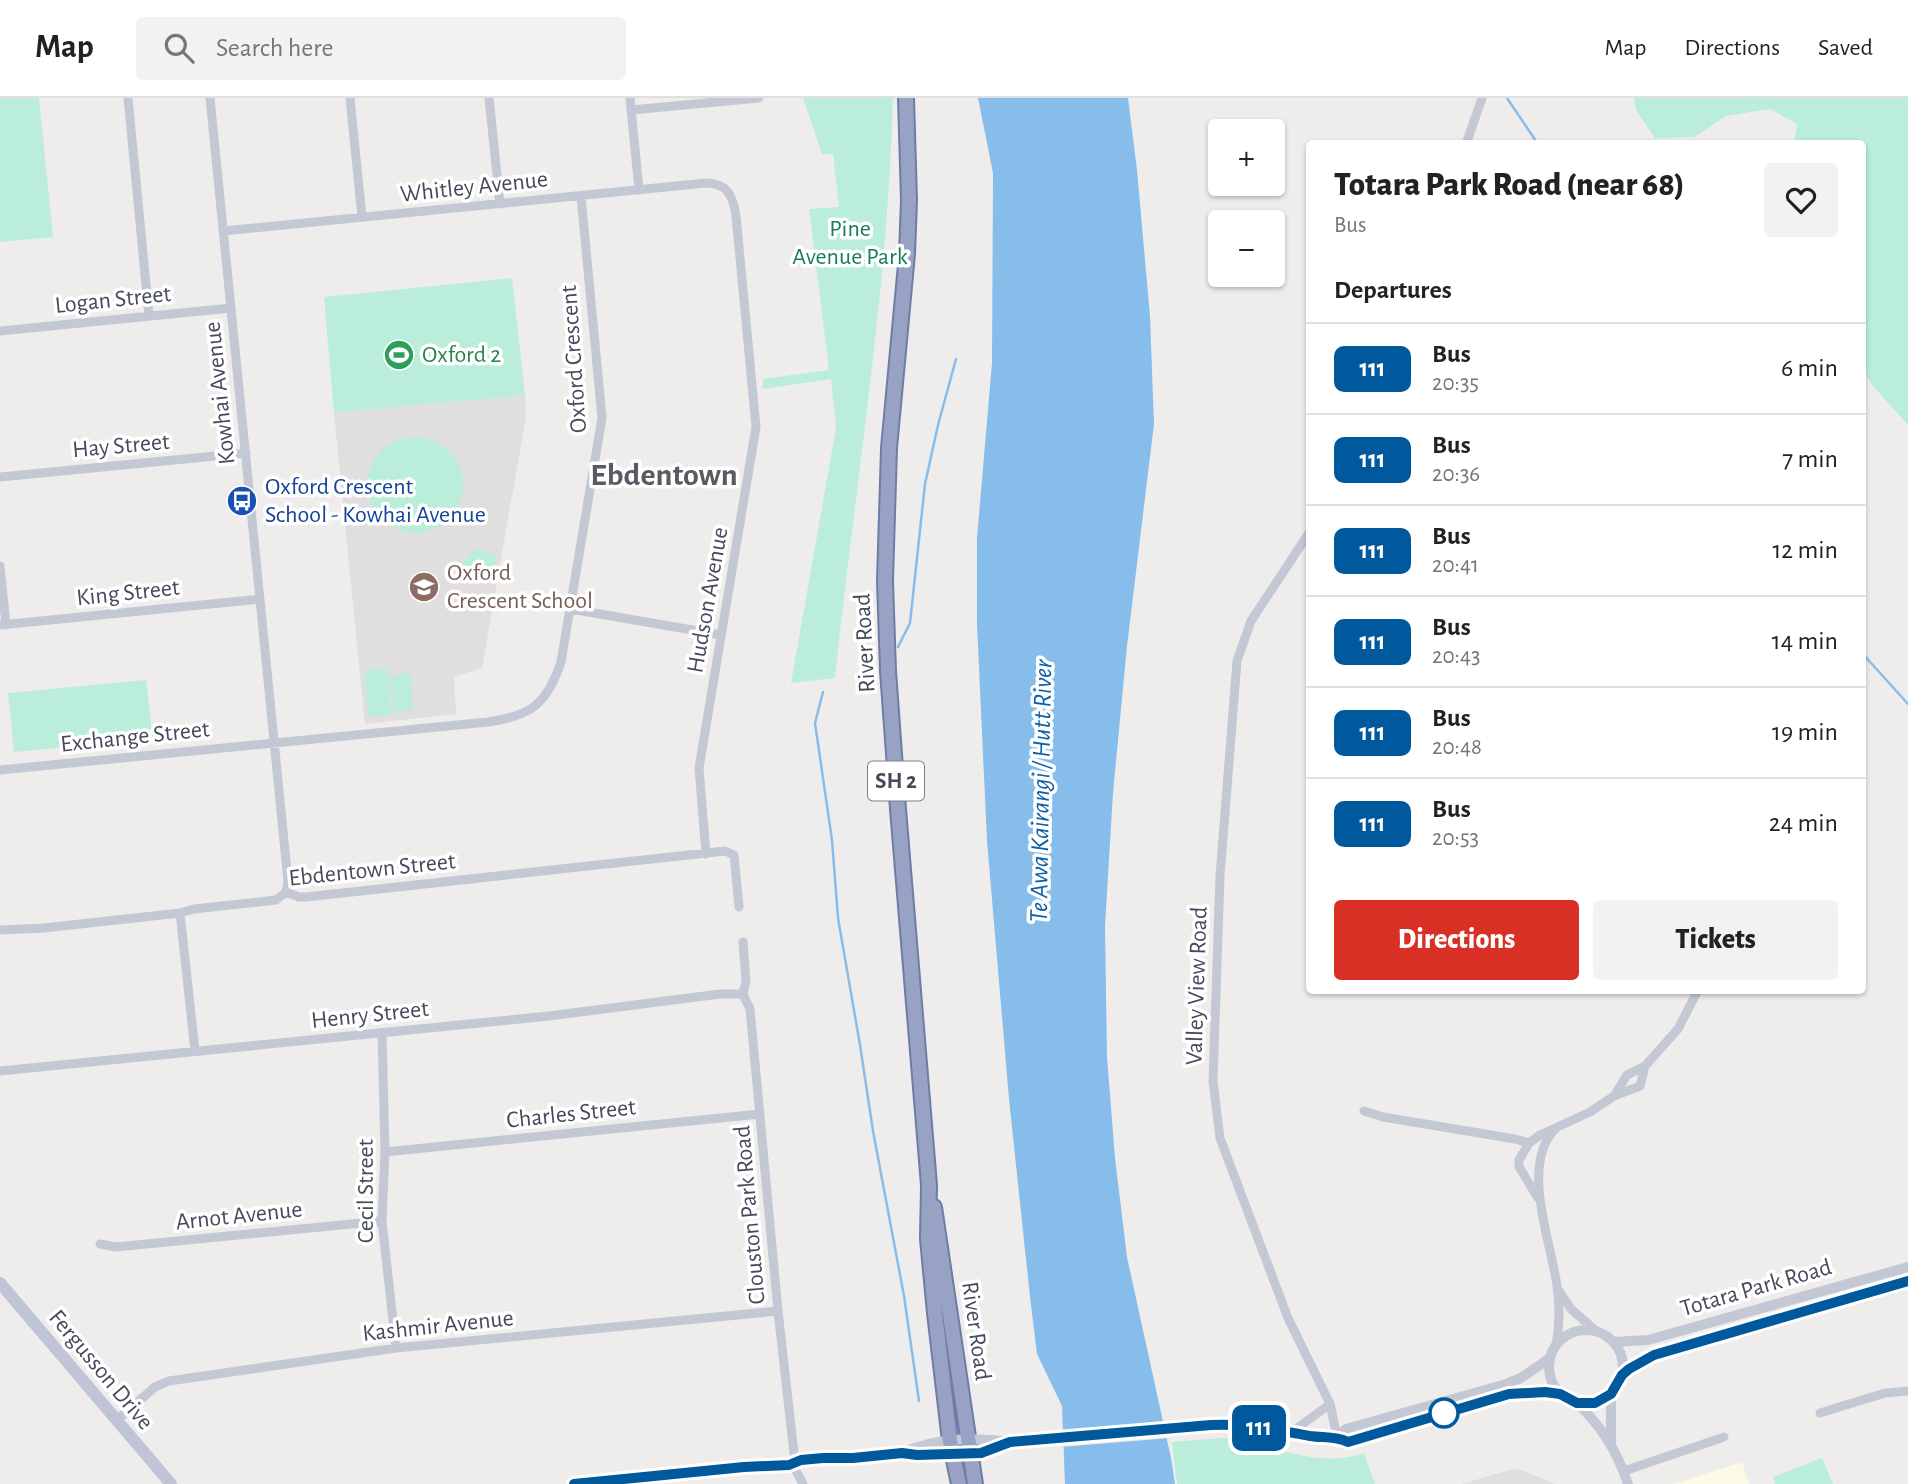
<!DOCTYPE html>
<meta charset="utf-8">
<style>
:root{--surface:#fff;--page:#f2f2f2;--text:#222;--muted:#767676;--line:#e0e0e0;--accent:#d93025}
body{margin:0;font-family:"Alegreya Sans",sans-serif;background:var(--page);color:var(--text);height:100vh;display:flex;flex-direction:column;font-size:26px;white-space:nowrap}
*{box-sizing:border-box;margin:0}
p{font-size:23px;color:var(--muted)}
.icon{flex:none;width:38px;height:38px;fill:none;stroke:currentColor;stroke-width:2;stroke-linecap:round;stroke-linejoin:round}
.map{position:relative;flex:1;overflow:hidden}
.sheet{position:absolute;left:1306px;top:42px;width:560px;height:854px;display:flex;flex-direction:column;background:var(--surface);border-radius:7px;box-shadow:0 2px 5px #0004}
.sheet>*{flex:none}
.badge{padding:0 14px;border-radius:10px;font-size:24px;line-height:46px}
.controls{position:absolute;left:1208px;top:21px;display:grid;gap:14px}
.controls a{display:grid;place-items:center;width:77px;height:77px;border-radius:7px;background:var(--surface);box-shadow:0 2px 5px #0004;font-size:35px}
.map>.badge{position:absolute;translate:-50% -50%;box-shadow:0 0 0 4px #fff}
h2{padding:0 28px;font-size:26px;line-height:63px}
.round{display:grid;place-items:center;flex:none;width:74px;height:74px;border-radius:7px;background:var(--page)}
.head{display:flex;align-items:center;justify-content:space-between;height:119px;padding:0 28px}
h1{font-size:33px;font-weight:800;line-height:52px}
.button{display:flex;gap:14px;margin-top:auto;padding:14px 28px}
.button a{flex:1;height:80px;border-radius:7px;background:var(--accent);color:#fff;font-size:28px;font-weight:800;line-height:80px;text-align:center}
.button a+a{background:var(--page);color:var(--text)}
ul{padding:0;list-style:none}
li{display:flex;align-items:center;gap:21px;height:91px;padding:0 28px;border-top:2px solid var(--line)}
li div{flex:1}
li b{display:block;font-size:26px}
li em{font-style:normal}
li .badge{min-width:77px;font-weight:700;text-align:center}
header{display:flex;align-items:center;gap:42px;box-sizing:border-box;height:98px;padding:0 35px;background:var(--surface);border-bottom:2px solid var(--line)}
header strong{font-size:33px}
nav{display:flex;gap:38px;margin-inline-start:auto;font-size:24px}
.search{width:490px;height:63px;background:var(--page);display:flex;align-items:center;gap:18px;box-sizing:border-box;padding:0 24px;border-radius:7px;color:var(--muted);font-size:26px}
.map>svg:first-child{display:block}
.commercial{fill:#fbfae4}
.education{fill:#e0dede}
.green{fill:#baeedb}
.water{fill:#87bdeb}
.pier{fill:#efedec}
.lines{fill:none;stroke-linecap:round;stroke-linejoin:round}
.stream{stroke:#87bdeb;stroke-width:2.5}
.trunk-casing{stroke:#6f7ca8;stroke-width:18}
.minor{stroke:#c3c8d4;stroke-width:9}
.tertiary{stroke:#c3c8d4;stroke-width:10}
.secondary{stroke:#bfc4d6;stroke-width:12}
.trunk{stroke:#98a2c4;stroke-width:14}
.line-casing{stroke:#fff;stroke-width:16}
.line{stroke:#00599c;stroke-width:10}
.stop-dot{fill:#fff;stroke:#00599c;stroke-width:3.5}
.labels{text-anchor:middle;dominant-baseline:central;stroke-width:7;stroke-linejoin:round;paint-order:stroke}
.shield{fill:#fff;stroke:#7d818c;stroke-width:2}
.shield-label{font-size:23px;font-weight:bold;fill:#454b5a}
.street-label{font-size:24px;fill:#454b5a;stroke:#fff}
.park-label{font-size:24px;fill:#167b61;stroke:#fff}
.leisure-label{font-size:24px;fill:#27864d;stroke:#fff;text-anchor:start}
.transit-label{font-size:24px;fill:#164399;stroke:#fff;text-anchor:start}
.education-label{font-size:24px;fill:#785e54;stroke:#fff;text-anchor:start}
.water-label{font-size:26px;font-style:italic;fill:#0c5fa6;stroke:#fff}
.district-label{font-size:32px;font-weight:bold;fill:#595b62;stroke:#fff}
</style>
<header>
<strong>Map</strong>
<div class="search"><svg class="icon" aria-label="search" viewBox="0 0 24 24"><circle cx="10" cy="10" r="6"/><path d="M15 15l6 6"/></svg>Search here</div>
<nav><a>Map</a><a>Directions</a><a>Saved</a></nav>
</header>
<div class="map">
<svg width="1908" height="1386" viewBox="0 0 1908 1386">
<rect width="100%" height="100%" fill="#efedec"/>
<path class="commercial" d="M 1742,1364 L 1749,1386 L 1674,1386 Z"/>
<path class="education" d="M 525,297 L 526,318 L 482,570 L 454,579 L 456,616 L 365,626 L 334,315 Z
M 1512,1371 L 1524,1373 L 1555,1386 L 1462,1386 Z"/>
<path class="green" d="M 0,0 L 39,0 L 53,139 L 0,144 Z
M 803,0 L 893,0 C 888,194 855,387 835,580 L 791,585 L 836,330 L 831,281 L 763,291 L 763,281 L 829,272 L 809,111 L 839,109 L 833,56 L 822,56 Z
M 1634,0 L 1908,0 L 1908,327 L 1873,288 L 1862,270 L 1862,46 L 1794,45 L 1797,26 L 1770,11 L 1726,18 L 1694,39 L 1655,40 L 1636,12 Z
M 512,180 L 525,297 L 334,315 L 324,199 Z
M367 387a48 48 0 1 1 96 0a48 48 0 1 1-96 0Z
M 475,451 L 485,452 L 497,459 L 494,473 L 474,477 L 463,472 L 461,468 Z
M 387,570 L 391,617 L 368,619 L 364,572 Z
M 410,575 L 414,612 L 393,614 L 389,578 Z
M 146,582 L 153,641 L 14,654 L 8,595 Z
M 1236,1339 C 1276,1351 1324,1370 1364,1355 L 1375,1386 L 1177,1386 L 1172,1344 Z
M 1822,1360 L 1833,1386 L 1775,1386 L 1773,1379 Z"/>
<path class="water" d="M 978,0 L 1128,0 L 1137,72 L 1150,218 L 1154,326 L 1127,548 L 1113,695 L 1105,828 L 1107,959 L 1115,1060 L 1127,1159 L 1171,1360 L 1175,1386 L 1065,1386 L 1062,1308 L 1037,1256 L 1030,1199 L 1009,1001 L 987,743 L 977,526 L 977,440 L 992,265 L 993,75 Z"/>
<path class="pier" d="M 1167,1324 L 1170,1340 L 1060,1349 L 1059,1333 Z"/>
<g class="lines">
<path class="stream" d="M 1507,0 L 1538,46
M 898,549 L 910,525 L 925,386 L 938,327 L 956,261
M 1862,555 L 1908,606
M 823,594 L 815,625 L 832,742 L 838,820 L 860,947 L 873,1033 L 904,1198 L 919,1303"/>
<g class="trunk-casing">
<path id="trunk" d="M 906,0 L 909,102 L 907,156 L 889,350 L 885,483 L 888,573 L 898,711 L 929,1087 L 928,1141 L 935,1215 L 950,1343 L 959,1386
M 934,1109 L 975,1386"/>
</g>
<path class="minor" d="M 128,0 L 149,218
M 210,0 L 288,783 L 286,794
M 350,0 L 362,119
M 489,0 L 500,106
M 630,0 L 639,92
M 631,12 L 759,0
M 1466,46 L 1482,0
M 223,133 L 706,85 C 728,85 733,99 736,118 L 756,329 L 699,670 L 706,756
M 0,233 L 231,210
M 0,379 L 246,355
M 1309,435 L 1251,523 L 1237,563 L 1220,778 L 1213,983 L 1220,1040 L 1288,1220 L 1330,1306 L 1337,1339
M 0,468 L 6,527
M 571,511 L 721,537
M 0,527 L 260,501
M 0,672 L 488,624 C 531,618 547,606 561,564 L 602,320 L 581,98
M 286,794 L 299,799 L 306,799 L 725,753 L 734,757 L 739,809
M 180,815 L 195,953
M 0,832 L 44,830 L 180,815 L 194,811 L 276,802 L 286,794
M 743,844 L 746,883 L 743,896 L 750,911 L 778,1213 L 796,1373 L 803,1386
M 382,935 L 385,1054 L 382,1123 L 396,1250
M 0,973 L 549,918 L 720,896 L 743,896
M 1614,998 L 1627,977 L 1645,968 L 1678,931 L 1698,892
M 1364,1013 L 1383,1019 L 1515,1041 L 1529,1045
M 1555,1031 C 1520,1068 1551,1143 1557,1188 C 1560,1208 1560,1227 1556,1247
M 385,1054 L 760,1016
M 1538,1100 L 1519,1069 L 1519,1062 L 1529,1045 L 1540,1037 L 1590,1014 L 1614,998 L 1640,988 L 1645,968
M 100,1146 L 116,1149 L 382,1123
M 1559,1193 L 1571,1211 L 1596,1233
M 1820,1315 L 1885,1295 L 1908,1293
M 117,1322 L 155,1289 L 169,1283 L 396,1250 L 778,1213
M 1292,1334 L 1330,1306
M 1624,1373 L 1724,1339"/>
<path class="tertiary" d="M1549 1269a37 37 0 1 1 74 0a37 37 0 1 1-74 0Z
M 1613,1244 L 1648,1242 L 1908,1169
M 1622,1277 L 1654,1257 L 1908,1182
M 1611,1296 L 1611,1345
M 1577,1305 C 1602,1329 1617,1353 1628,1386
M 1337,1339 L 1346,1331 L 1503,1287 L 1521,1280 L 1550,1260
M 902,1355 C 936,1340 974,1339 1010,1344 L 1226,1326 L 1313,1338 L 1337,1339 L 1347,1344 C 1415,1330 1491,1286 1560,1296
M 574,1386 L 744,1369 L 789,1367 L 801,1362 L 823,1360 L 845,1360 L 902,1355 L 917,1357 L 981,1355 L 1008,1345"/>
<path class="secondary" d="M 0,1185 L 171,1386"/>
<use href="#trunk" class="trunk"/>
</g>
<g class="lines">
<g class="line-casing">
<path id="line" d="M 574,1386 L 744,1369 L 789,1367 L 801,1362 L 823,1360 L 853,1360 L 902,1355 L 917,1357 L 981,1355 L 1010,1344 L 1211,1327 C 1245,1325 1277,1332 1310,1338 C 1323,1340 1335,1338 1348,1344 L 1509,1296 L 1545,1294 L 1560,1296 L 1577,1305 L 1595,1305 L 1611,1296 L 1622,1277 L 1629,1271 L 1654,1257 L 1908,1183"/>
</g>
<use href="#line" class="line"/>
</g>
<defs>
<g id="stadium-disc" transform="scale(1.575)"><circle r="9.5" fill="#2e9e5b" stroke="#fff"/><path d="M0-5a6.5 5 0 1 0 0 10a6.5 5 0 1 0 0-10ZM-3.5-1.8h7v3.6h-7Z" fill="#fff"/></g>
<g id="bus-disc" transform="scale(1.575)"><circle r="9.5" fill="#1a4fb4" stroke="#fff"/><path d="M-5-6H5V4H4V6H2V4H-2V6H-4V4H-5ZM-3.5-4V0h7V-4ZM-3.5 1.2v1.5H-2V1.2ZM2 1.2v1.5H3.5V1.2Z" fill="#fff"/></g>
<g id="school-disc" transform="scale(1.575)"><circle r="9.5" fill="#8d6e63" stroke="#fff"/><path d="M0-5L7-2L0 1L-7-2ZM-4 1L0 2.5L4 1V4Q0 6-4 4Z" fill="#fff"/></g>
</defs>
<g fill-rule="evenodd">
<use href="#stadium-disc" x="399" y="257"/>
<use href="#bus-disc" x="242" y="403"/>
<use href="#school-disc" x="424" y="489"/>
</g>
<circle class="stop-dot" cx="1444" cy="1315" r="14"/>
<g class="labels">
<rect class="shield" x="868" y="663.5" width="56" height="39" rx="5"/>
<g class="shield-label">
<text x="896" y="683">SH 2</text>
</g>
<g class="street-label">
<text transform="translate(474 89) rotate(-6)">Whitley Avenue</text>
<text transform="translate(113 202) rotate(-6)">Logan Street</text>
<text transform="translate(574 261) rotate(-94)">Oxford Crescent</text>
<text transform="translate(220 295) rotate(-96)">Kowhai Avenue</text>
<text transform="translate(121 348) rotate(-5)">Hay Street</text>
<text transform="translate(128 495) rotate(-6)">King Street</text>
<text transform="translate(708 502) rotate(-80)">Hudson Avenue</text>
<text transform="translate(865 545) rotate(-93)">River Road</text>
<text transform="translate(135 639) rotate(-6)">Exchange Street</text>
<text transform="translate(372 772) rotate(-6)">Ebdentown Street</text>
<text transform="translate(1197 888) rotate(-88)">Valley View Road</text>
<text transform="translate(370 917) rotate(-6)">Henry Street</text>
<text transform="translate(571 1016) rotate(-6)">Charles Street</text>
<text transform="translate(366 1093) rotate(-90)">Cecil Street</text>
<text transform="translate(750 1117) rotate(-95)">Clouston Park Road</text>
<text transform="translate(239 1118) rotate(-6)">Arnot Avenue</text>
<text transform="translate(1756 1190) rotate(-16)">Totara Park Road</text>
<text transform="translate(438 1228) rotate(-6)">Kashmir Avenue</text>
<text transform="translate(976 1233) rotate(82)">River Road</text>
<text transform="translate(101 1272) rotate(50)">Fergusson Drive</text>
</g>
<g class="park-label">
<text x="850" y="131">Pine<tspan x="850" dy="28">Avenue Park</tspan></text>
</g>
<g class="leisure-label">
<text x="422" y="257">Oxford 2</text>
</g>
<g class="transit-label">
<text x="265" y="389">Oxford Crescent<tspan x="265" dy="28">School - Kowhai Avenue</tspan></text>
</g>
<g class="education-label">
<text x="447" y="475">Oxford<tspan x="447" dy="28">Crescent School</tspan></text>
</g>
<g class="water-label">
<text transform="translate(1041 693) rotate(-89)">Te Awa Kairangi / Hutt River</text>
</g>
<g class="district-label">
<text x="664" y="377">Ebdentown</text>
</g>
</g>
</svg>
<div class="controls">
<a>+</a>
<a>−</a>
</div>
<b class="badge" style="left:1259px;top:1330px;background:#00599c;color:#fff">111</b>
<section class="sheet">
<div class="head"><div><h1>Totara Park Road (near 68)</h1><p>Bus</p></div><a class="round"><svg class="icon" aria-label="heart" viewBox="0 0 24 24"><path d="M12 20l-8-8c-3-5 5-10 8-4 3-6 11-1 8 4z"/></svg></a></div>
<h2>Departures</h2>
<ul>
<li><span class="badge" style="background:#00599c;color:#fff">111</span><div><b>Bus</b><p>20:35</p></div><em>6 min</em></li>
<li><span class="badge" style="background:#00599c;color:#fff">111</span><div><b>Bus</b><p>20:36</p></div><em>7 min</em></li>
<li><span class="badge" style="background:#00599c;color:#fff">111</span><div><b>Bus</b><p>20:41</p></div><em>12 min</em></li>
<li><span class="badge" style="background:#00599c;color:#fff">111</span><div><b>Bus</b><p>20:43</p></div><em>14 min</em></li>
<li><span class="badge" style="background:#00599c;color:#fff">111</span><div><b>Bus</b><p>20:48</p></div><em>19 min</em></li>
<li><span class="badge" style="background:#00599c;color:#fff">111</span><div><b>Bus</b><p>20:53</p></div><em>24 min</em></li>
</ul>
<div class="button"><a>Directions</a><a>Tickets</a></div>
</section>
</div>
